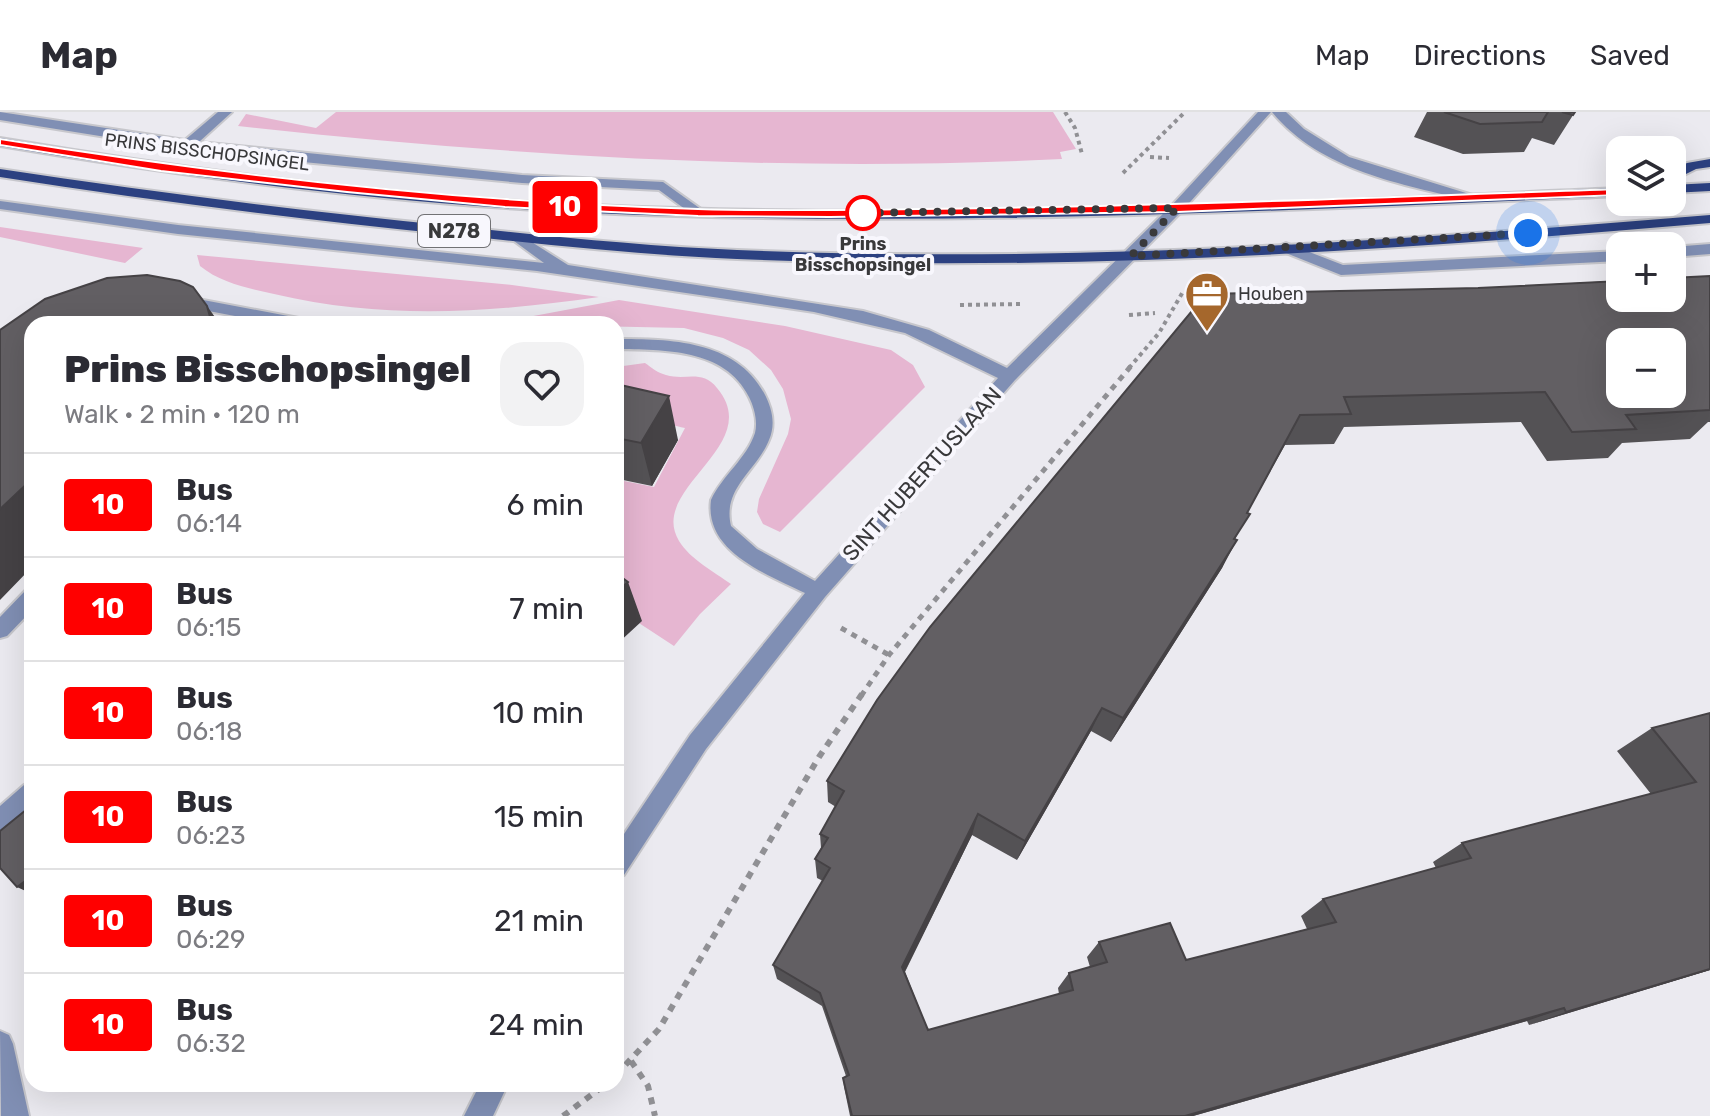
<!DOCTYPE html>
<meta charset="utf-8">
<style>
:root{--surface:#fff;--page:#f2f2f3;--text:#2b2b33;--muted:#7c7c81;--line:#e1e1e2}
body{margin:0;font-family:Rubik,sans-serif;background:var(--page);color:var(--text);height:100vh;display:flex;flex-direction:column;font-size:30px;white-space:nowrap}
*{box-sizing:border-box;margin:0}
p{font-size:26px;color:var(--muted)}
.icon{flex:none;width:44px;height:44px;fill:none;stroke:currentColor;stroke-width:2;stroke-linecap:round;stroke-linejoin:round}
.map{position:relative;flex:1;overflow:hidden}
.drawer{position:absolute;left:24px;top:204px;width:600px;height:776px;display:flex;flex-direction:column;background:var(--surface);border-radius:24px;box-shadow:0 8px 32px #0002}
.drawer>*{flex:none}
.badge{padding:0 16px;border-radius:6px;font-size:28px;line-height:52px}
.tools{position:absolute;left:1606px;top:24px;display:grid;gap:16px}
.tools a{display:grid;place-items:center;width:80px;height:80px;border-radius:16px;background:var(--surface);box-shadow:0 8px 32px #0002;font-size:40px}
.you{position:absolute;width:40px;height:40px;margin:-20px;border:6px solid #fff;border-radius:50%;background:#1a73e8;box-shadow:0 0 0 12px #1a73e833}
.map>.badge{position:absolute;translate:-50% -50%;box-shadow:0 0 0 4px #fff}
.round{display:grid;place-items:center;flex:none;width:84px;height:84px;border-radius:24px;background:var(--page)}
.head{display:flex;align-items:center;justify-content:space-between;height:136px;padding:0 40px}
h1{font-size:38px;font-weight:800;line-height:60px}
ul{padding:0;list-style:none}
li{display:flex;align-items:center;gap:24px;height:104px;padding:0 40px;border-top:2px solid var(--line)}
li div{flex:1}
li b{display:block;font-size:30px}
li em{font-style:normal}
li .badge{min-width:88px;font-weight:700;text-align:center}
header{display:flex;align-items:center;gap:48px;box-sizing:border-box;height:112px;padding:0 40px;background:var(--surface);border-bottom:2px solid var(--line)}
header strong{font-size:38px}
nav{display:flex;gap:44px;margin-inline-start:auto;font-size:28px}
.map>svg:first-child{display:block}
.green{fill:#e6b6d1}
.lines{fill:none;stroke-linecap:round;stroke-linejoin:round}
.minor-casing{stroke:#c7c7cc;stroke-width:4}
.major-casing{stroke:#c7c7cc;stroke-width:4}
.path-far2{stroke:#909094;stroke-width:4;stroke-dasharray:4 4;stroke-linecap:butt}
.path-far1{stroke:#909094;stroke-width:5;stroke-dasharray:6 6;stroke-linecap:butt}
.path{stroke:#909094;stroke-width:6;stroke-dasharray:7 7;stroke-linecap:butt}
.minor{fill:#808fb4;fill-rule:evenodd}
.major{fill:#2c4181;fill-rule:evenodd}
.wall{fill:#545255}
.shaded-wall{fill:#454245}
.building{fill:#625f63;stroke:#454245;stroke-width:2;fill-rule:evenodd}
.line{fill:#f00;stroke:#fff;stroke-width:2}
.walk{stroke:#39393b;stroke-width:8;stroke-dasharray:0 14.4}
.stop-dot{fill:#fff;stroke:#f00;stroke-width:4}
.labels{text-anchor:middle;dominant-baseline:central;stroke-width:8;stroke-linejoin:round;paint-order:stroke}
.far-street-label{font-size:18px;fill:#39393b;stroke:#f8f7fd}
.far-stop-label{font-size:18px;font-weight:bold;fill:#39393b;stroke:#f8f7fd}
.far-poi-label{font-size:18px;fill:#39393b;stroke:#f8f7fd;text-anchor:start}
.shield{fill:#f8f7fd;stroke:#727275;stroke-width:2}
.shield-label{font-size:20px;font-weight:bold;fill:#39393b}
.street-label{font-size:22px;fill:#39393b;stroke:#f8f7fd}
</style>
<header>
<strong>Map</strong>
<nav><a>Map</a><a>Directions</a><a>Saved</a></nav>
</header>
<div class="map">
<svg width="1710" height="1004" viewBox="0 0 1710 1004">
<rect width="100%" height="100%" fill="#ebeaf0"/>
<path class="green" d="M 336,0 L 1053,0 L 1076,37 L 1060,40 L 1062,47 C 788,61 511,44 238,14 L 246,2 L 316,16 Z
M 0,115 L 143,136 L 125,151 L 0,125 Z
M 197,143 L 512,173 L 599,185 C 488,201 385,208 274,182 C 247,176 221,171 200,154 Z
M 619,188 L 785,214 L 891,238 L 913,253 L 925,275 L 780,420 L 763,412 L 757,400 L 759,387 L 788,322 L 791,307 L 783,277 L 771,258 L 749,238 L 723,226 L 684,216 L 491,212 Z
M 645,251 C 652,256 658,261 666,263 C 686,269 702,257 717,276 C 766,334 647,376 679,429 C 690,447 714,460 731,472 L 700,502 L 674,534 L 616,496 L 616,384 L 624,369 L 654,375 L 685,316 C 645,307 616,304 616,255 Z"/>
<g class="lines">
<g class="minor-casing">
<path id="minor" d="M 0,0 L 185,28 L 218,0 L 232,0 L 199,30 L 522,63 L 663,70 L 705,100 L 703,103 L 693,103 L 659,78 L 522,71 L 303,50 L 156,33 L 0,8 Z
M 1258,0 L 1271,0 L 1182,99 L 1015,268 L 825,485 L 706,637 L 624,763 L 616,767 L 616,734 L 690,623 L 805,481 C 767,462 704,440 711,388 C 722,364 747,346 755,321 C 758,309 754,295 749,285 C 725,236 663,238 616,237 L 616,227 C 670,227 735,228 764,281 C 772,296 776,312 769,328 C 756,360 722,376 731,414 L 757,437 L 815,469 L 998,266 L 905,221 L 814,200 L 537,159 L 178,122 L 0,97 L 0,89 L 178,113 L 544,151 L 514,129 L 512,126 L 519,122 L 568,153 L 863,199 L 929,218 L 1007,256 L 1172,93 Z
M 1272,0 L 1286,0 L 1304,17 L 1349,45 L 1479,85 L 1472,89 C 1401,72 1321,59 1272,0 Z
M 1286,131 L 1343,153 L 1620,139 L 1620,149 L 1341,163 L 1281,139 L 1281,133 Z
M 1710,132 L 1710,142 L 1672,145 L 1672,135 Z
M 182,184 L 304,207 L 312,212 L 277,212 L 177,193 L 174,189 Z
M 32,477 L 32,498 L 7,524 L 0,526 L 0,505 L 25,479 Z
M 32,669 L 32,695 L 8,717 L 0,720 L 0,694 L 24,673 Z
M 0,919 L 9,923 L 13,932 L 29,1004 L 1,1004 Z
M 480,972 L 508,972 L 493,1004 L 464,1004 Z"/>
</g>
<g class="major-casing">
<path id="major" d="M 0,26 C 196,59 393,84 592,93 C 935,108 1278,91 1620,76 L 1620,84 C 1278,99 934,116 592,101 C 393,92 196,67 0,34 Z
M 1710,47 L 1710,55 L 1696,57 L 1672,69 L 1672,59 L 1687,51 Z
M 0,57 C 151,80 302,99 453,114 C 548,124 642,134 737,138 C 1062,152 1387,130 1710,103 L 1710,111 C 1387,139 1062,161 737,147 C 639,143 542,132 445,122 C 296,107 148,88 0,65 Z
M 1710,71 L 1710,79 L 1672,81 L 1672,73 Z"/>
</g>
<path class="path-far2" d="M 1065,0 L 1075,16 L 1082,42
M 1150,45 L 1169,46
M 1123,61 L 1185,0
M 960,193 L 1022,192
M 1129,203 L 1155,201
M 1129,256 L 1159,221 L 1184,178"/>
<path class="path-far1" d="M 841,516 L 889,543
M 861,584 L 889,543 L 1131,254"/>
<path class="path" d="M 631,949 L 648,974 L 655,1004
M 616,963 L 659,917 L 819,645 L 862,582
M 563,1004 L 606,972"/>
<use href="#minor" class="minor"/>
<use href="#major" class="major"/>
</g>
<path class="wall" d="M 1427,0 L 1575,0 L 1554,33 L 1532,26 L 1524,40 L 1463,42 L 1414,25 Z
M 1710,164 L 1710,310 L 1708,310 L 1690,327 L 1622,331 L 1608,346 L 1547,349 L 1521,310 L 1344,315 L 1334,332 L 1285,333 L 1247,401 L 1222,456 L 1111,630 L 1091,619 L 1017,748 L 972,723 L 905,860 L 928,918 L 1059,882 L 1058,876 L 1069,861 L 1090,855 L 1087,845 L 1099,830 L 1186,848 L 1307,817 L 1301,804 L 1323,787 L 1436,756 L 1433,750 L 1462,731 L 1651,682 L 1617,639 L 1652,616 L 1710,601 L 1710,858 L 1529,913 L 1527,909 L 1193,1004 L 850,1004 L 844,975 L 843,966 L 846,964 L 822,894 L 777,867 L 773,853 L 823,769 L 817,766 L 815,747 L 821,736 L 820,722 L 836,695 L 828,690 L 827,669 L 877,588 L 1478,176 Z
M 616,272 L 678,328 L 652,374 L 623,368 L 616,380 Z"/>
<path class="shaded-wall" d="M 207,194 L 220,212 L 212,212 Z
M 669,284 L 678,328 L 652,374 L 641,331 Z
M 616,344 L 623,368 L 616,380 Z
M 32,367 L 32,455 L 0,488 L 0,397 Z
M 1237,428 L 1222,456 L 1111,630 L 1123,606 Z
M 628,470 L 642,509 L 616,533 L 616,481 Z
M 1102,596 L 1091,619 L 1017,748 L 1025,729 Z
M 978,702 L 972,723 L 900,869 L 902,855 Z
M 32,764 L 32,782 L 17,775 Z
M 1710,857 L 1710,858 L 1529,913 L 1566,900 Z
M 1564,896 L 1527,909 L 1193,1004 L 1185,1004 Z"/>
<path class="building" d="M 1444,0 L 1548,0 L 1542,10 L 1480,12 Z
M 1562,0 L 1575,0 L 1573,3 Z
M 147,163 L 180,169 L 193,175 L 207,194 L 212,212 L 32,212 L 32,367 L 0,397 L 0,218 L 45,187 L 107,166 Z
M 1710,164 L 1710,298 L 1626,303 L 1636,317 L 1572,320 L 1545,280 L 1344,285 L 1351,302 L 1300,303 L 1247,401 L 1250,402 L 1234,427 L 1237,428 L 1123,606 L 1102,596 L 1025,729 L 978,702 L 902,855 L 928,918 L 1073,878 L 1069,861 L 1107,850 L 1099,830 L 1170,811 L 1186,848 L 1336,810 L 1323,787 L 1471,746 L 1462,731 L 1696,670 L 1652,616 L 1710,601 L 1710,857 L 1566,900 L 1564,896 L 1185,1004 L 852,1004 L 843,966 L 849,963 L 820,881 L 773,853 L 830,756 L 815,747 L 828,726 L 820,722 L 844,679 L 827,669 L 877,588 L 930,515 L 1206,182 L 1478,176 L 1620,169 L 1620,186 L 1672,186 L 1672,166 ZM 1620,230 L 1672,230 L 1672,282 L 1620,282 Z
M 616,272 L 669,284 L 641,331 L 616,326 Z
M 616,461 L 628,470 L 616,481 Z
M 32,693 L 32,764 L 17,775 L 0,756 L 0,719 Z"/>
<path class="line" d="M 0,27 C 231,64 464,90 698,97 C 796,100 894,97 992,96 C 1201,93 1411,84 1620,77 L 1625,80 L 1620,83 L 1177,100 L 830,105 L 698,104 L 505,95 L 347,80 L 161,59 L 0,33 Z"/>
<g class="lines">
<path class="walk" d="M 863,101 L 857,101 L 1177,96 L 1131,144 L 1528,121"/>
</g>
<defs>
<g id="office-pin" transform="scale(2.3)"><path d="M0 17L-7.5 6A9.5 9.5 0 1 1 7.5 6Z" fill="#a5672c" stroke="#f8f7fd"/><path d="M-6-3h4V-5.5h4V-3h4V5H-6ZM-1-4.5V-3h2v-1.5ZM-6 0V1H6V0Z" fill="#fff"/></g>
</defs>
<g fill-rule="evenodd">
<use href="#office-pin" x="1207" y="182"/>
</g>
<circle class="stop-dot" cx="863" cy="101" r="16"/>
<g class="labels">
<g class="far-street-label">
<text transform="translate(207 40) rotate(7)">PRINS BISSCHOPSINGEL</text>
</g>
<g class="far-stop-label">
<text x="863" y="132">Prins<tspan x="863" dy="21">Bisschopsingel</tspan></text>
</g>
<g class="far-poi-label">
<text x="1238" y="182">Houben</text>
</g>
<rect class="shield" x="418" y="103" width="72" height="32" rx="6"/>
<g class="shield-label">
<text x="454" y="119">N278</text>
</g>
<g class="street-label">
<text transform="translate(922 362) rotate(-48)">SINT HUBERTUSLAAN</text>
</g>
</g>
</svg>
<div class="tools">
<a><svg class="icon" aria-label="layers" viewBox="0 0 24 24"><path d="M12 4l9 5-9 5-9-5zM3 14l9 5 9-5"/></svg></a>
<a>+</a>
<a>−</a>
</div>
<div class="you" style="left:1528px;top:121px"></div>
<b class="badge" style="left:565px;top:95px;background:#f00;color:#fff">10</b>
<section class="drawer">
<div class="head"><div><h1>Prins Bisschopsingel</h1><p>Walk · 2 min · 120 m</p></div><a class="round"><svg class="icon" aria-label="heart" viewBox="0 0 24 24"><path d="M12 20l-8-8c-3-5 5-10 8-4 3-6 11-1 8 4z"/></svg></a></div>
<ul>
<li><span class="badge" style="background:#f00;color:#fff">10</span><div><b>Bus</b><p>06:14</p></div><em>6 min</em></li>
<li><span class="badge" style="background:#f00;color:#fff">10</span><div><b>Bus</b><p>06:15</p></div><em>7 min</em></li>
<li><span class="badge" style="background:#f00;color:#fff">10</span><div><b>Bus</b><p>06:18</p></div><em>10 min</em></li>
<li><span class="badge" style="background:#f00;color:#fff">10</span><div><b>Bus</b><p>06:23</p></div><em>15 min</em></li>
<li><span class="badge" style="background:#f00;color:#fff">10</span><div><b>Bus</b><p>06:29</p></div><em>21 min</em></li>
<li><span class="badge" style="background:#f00;color:#fff">10</span><div><b>Bus</b><p>06:32</p></div><em>24 min</em></li>
</ul>
</section>
</div>
